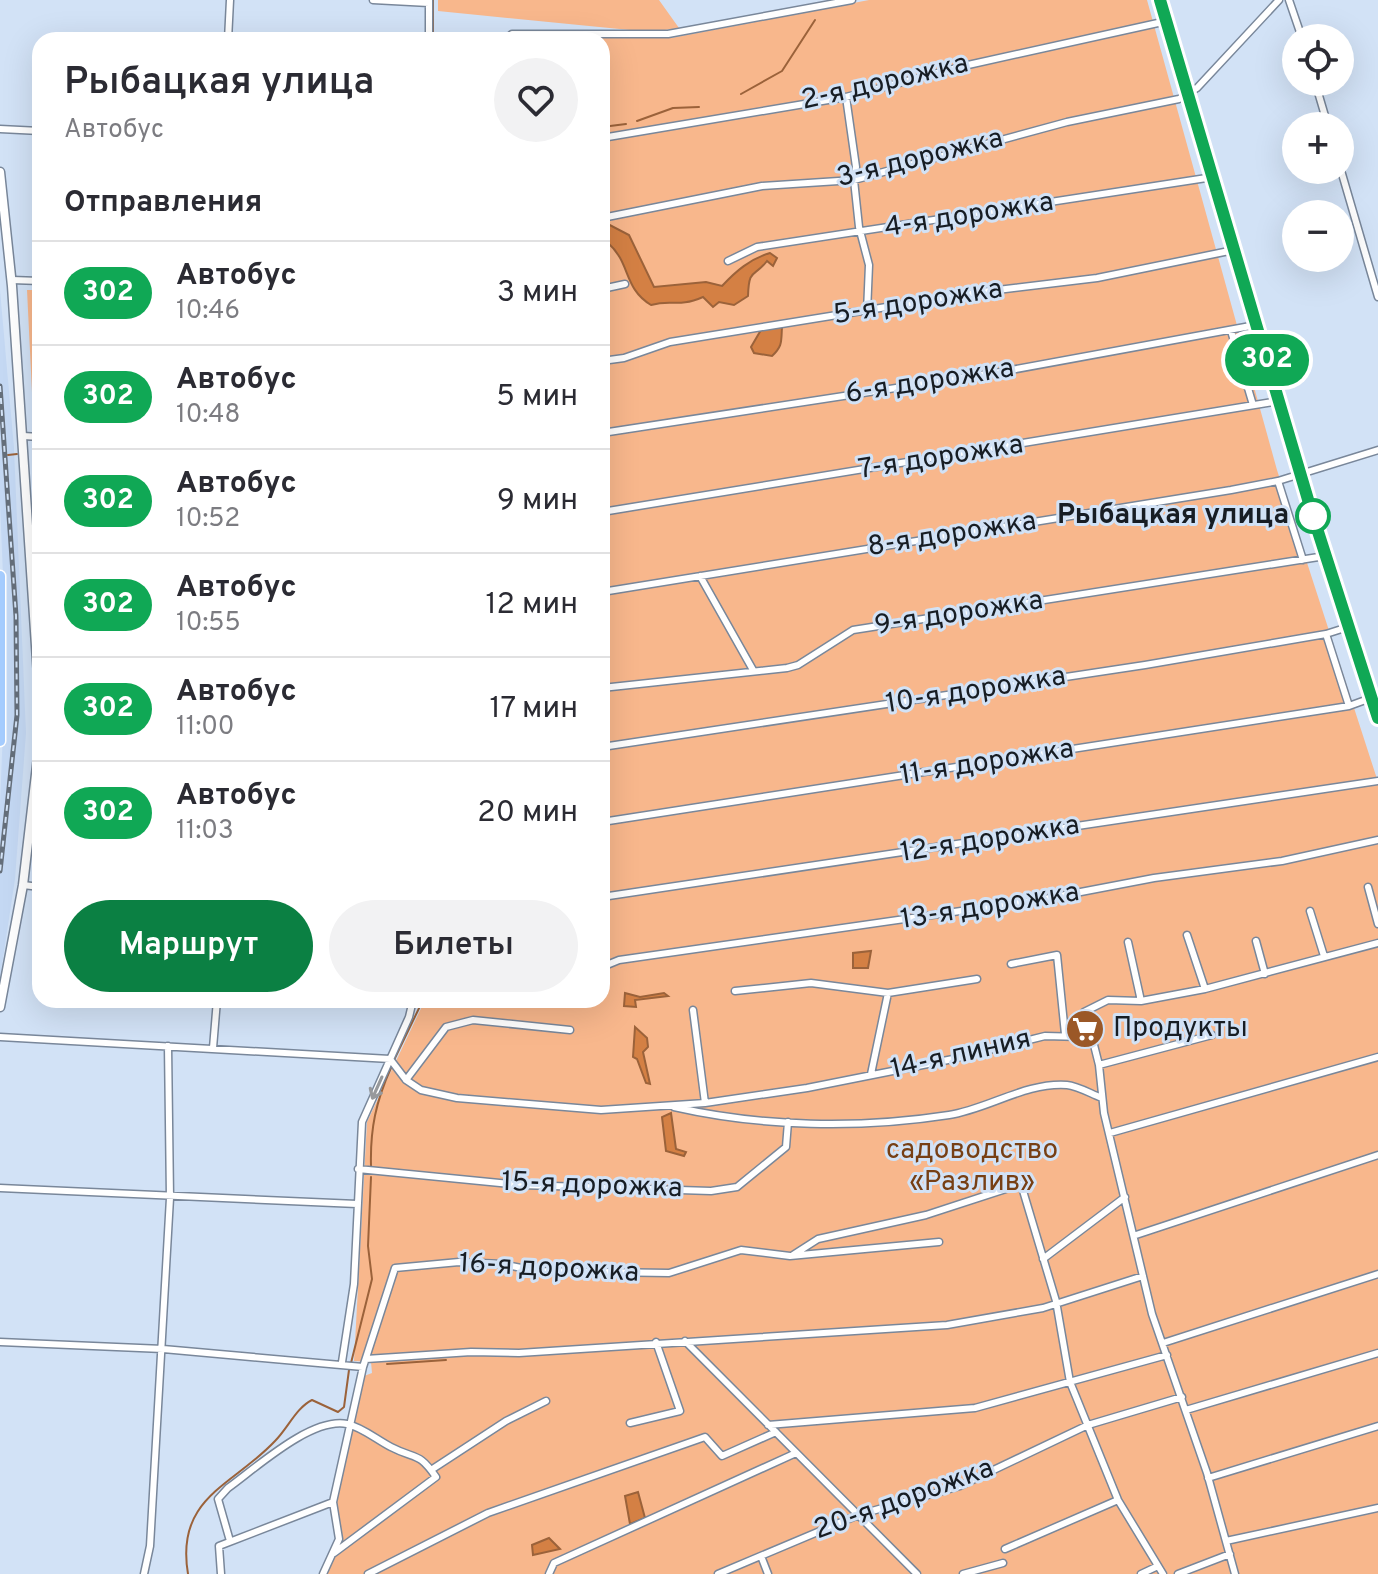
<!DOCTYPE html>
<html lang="ru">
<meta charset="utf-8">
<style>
:root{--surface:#fff;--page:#f2f2f3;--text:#2b2b33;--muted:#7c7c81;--line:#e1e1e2;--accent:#0b8043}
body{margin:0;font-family:Overpass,sans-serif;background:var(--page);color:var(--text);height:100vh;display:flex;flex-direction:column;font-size:30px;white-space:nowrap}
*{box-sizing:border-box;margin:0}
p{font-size:26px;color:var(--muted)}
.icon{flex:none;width:44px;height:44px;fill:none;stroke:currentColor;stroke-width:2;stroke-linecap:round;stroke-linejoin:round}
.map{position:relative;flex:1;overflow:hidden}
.sheet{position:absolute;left:32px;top:32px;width:578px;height:976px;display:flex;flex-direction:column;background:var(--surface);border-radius:24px;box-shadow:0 8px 32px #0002}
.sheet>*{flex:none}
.badge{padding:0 16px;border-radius:26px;font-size:28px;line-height:52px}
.tools{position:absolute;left:1282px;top:24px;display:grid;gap:16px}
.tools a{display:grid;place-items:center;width:72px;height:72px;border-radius:50%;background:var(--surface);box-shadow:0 8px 32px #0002;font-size:40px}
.map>.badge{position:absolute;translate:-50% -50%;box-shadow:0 0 0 4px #fff}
h2{padding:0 32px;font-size:30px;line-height:72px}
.round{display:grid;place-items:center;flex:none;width:84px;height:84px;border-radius:42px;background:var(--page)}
.headline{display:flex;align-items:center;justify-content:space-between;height:136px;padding:0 32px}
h1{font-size:38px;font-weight:600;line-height:60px}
.primary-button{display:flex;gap:16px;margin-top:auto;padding:16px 32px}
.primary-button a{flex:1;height:92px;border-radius:48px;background:var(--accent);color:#fff;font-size:32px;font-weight:600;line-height:92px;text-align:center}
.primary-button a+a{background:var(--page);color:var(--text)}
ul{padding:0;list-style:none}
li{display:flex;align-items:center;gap:24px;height:104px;padding:0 32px;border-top:2px solid var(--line)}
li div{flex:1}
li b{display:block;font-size:30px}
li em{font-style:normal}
li .badge{min-width:88px;font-weight:700;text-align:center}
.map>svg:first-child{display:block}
.built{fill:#c4d8f3}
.green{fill:#f8b78c}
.water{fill:#d48044;stroke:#9b623a;stroke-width:2}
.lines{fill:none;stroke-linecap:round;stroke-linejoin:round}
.stream{stroke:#9b623a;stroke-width:2}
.street-casing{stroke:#79879a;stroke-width:9}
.secondary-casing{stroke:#79879a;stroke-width:11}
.highway-casing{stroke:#fff;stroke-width:13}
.street{stroke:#fff;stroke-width:6}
.secondary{stroke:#fff;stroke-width:8}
.highway{stroke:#a5ccfe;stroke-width:10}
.rail-casing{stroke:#656f7b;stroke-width:5}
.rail{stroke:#d2e2f6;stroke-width:2;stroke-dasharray:6;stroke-linecap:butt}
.oneway{stroke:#97999c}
.line-casing{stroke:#fff;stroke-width:18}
.line{stroke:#10a855;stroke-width:12}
.stop-dot{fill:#fff;stroke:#10a855;stroke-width:4}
.labels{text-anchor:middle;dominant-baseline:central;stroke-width:6;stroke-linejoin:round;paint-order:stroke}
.street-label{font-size:28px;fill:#171d24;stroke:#d2e2f6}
.stop-label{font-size:28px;font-weight:bold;fill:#171d24;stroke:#d2e2f6;text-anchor:end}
.poi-label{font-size:28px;fill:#171d24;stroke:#d2e2f6;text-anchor:start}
.park-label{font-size:28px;fill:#773f14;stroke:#d2e2f6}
</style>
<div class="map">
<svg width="1378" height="1574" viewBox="0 0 1378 1574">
<rect width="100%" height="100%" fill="#d2e2f6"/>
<path class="built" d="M 0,290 L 14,448 L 26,733 L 15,879 L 0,978 L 0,805 L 6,652 L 0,502 Z"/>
<path class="green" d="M 438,0 L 659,0 L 679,28 L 650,32 L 438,11 Z
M 869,0 L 1147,0 L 1277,470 L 1378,782 L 1378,1574 L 322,1574 L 342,1537 L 335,1509 L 364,1376 L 372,1373 L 371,1362 L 354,1361 L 367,1122 L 425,1000 L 602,1000 L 602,40 L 508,40 L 514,35 L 671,38 Z
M 27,290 L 40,290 L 40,433 L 34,433 Z"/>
<path class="water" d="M 602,221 L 629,235 L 654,287 L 706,282 L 722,286 C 736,271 750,259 770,253 L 777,258 L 773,266 L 767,261 C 754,278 749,267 748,296 L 734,305 L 719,302 L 713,307 L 703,297 C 677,308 673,299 651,305 C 623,288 631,263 608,243 L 602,245 Z
M 782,327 C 781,341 783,346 772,356 L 754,353 L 751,347 L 761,330 Z
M 871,951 L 868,968 L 853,968 L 853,953 Z
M 625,993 L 640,997 L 664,993 L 668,996 L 635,1000 L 636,1007 L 624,1006 Z
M 635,1027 L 647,1038 L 648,1047 L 643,1052 L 650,1084 L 646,1083 L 637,1059 L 633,1057 Z
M 671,1113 L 676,1149 L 686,1152 L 684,1156 L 666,1151 L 662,1117 Z
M 638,1492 L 645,1518 L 630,1524 L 625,1496 Z
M 549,1538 L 560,1549 L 533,1555 L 532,1545 Z"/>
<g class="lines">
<path class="stream" d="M 433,40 L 433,0
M 741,94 L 782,71 L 815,20
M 637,121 L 673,108 L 699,107
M 602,127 L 626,124
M 36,451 L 40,442
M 8,455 L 17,454
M 394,1060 L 423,1000
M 371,1166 C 370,1129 376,1101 391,1068
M 351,1363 L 372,1279 L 368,1246 L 371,1177
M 387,1364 L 446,1360
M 188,1574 C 175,1497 233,1486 275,1441 C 288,1428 296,1408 312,1400 L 338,1412 L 344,1407 L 349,1370"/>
<g class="street-casing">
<path id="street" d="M 373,0 L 429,3
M 429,0 L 429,40
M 1289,0 L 1302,38
M 228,40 L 230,0
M 505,40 L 512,34 L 668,34 L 852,0
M 1315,82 L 1328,126
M 846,97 L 856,167 L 854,180 L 859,227 L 869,265 L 867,312
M 0,129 L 40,131
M 602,138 L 846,97 L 968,65 L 1167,21
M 1340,167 L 1378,297
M 602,218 L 762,186 L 854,180 L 1067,122 L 1179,99 L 1197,88 L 1279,0
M 728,261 L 757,247 L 1213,177
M 12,280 L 40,281
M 602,289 L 625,284
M 1231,331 L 1253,405
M 602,361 L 624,358 L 670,342 L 973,293 L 1097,278 L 1234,250
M 602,433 L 1000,372 L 1256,325
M 23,436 L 40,437
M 1300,473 L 1378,719
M 1278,481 L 1303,560
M 602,512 L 1279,401
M 700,576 L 753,670
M 602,592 L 1231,490 L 1278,481 L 1378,450
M 1326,634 L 1349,706
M 602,688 L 787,668 L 798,665 L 853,630 L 1325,556
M 602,747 L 1145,665 L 1326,634 L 1348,627
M 602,822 L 1349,706 L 1371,698
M 23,885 L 40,887
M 1368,887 L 1378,924
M 602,897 L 1378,781
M 1310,911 L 1324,956
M 1187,935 L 1205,989
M 1256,941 L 1265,974
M 1128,942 L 1141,1001
M 1011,964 L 1057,955 L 1065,1034
M 602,967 L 619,960 L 1044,899 L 1154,878 L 1282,861 L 1378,840
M 735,991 L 811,983 L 888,993 L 977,979
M 693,1010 L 705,1103
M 1070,1035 L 1084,1012 L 1108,1000 L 1141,1001 L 1205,989 L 1378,943
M 0,1037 L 390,1059 L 406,1080 L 421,1090 L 457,1098 L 601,1110 L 705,1103 L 807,1088 L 953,1059 L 1045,1036 L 1083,1037 L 1094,1045 L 1099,1065 L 1104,1113 L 1152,1314 L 1207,1473 L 1235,1574
M 213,1048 L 217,1000
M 1099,1065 L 1212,1035
M 871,1074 L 888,993
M 406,1080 L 446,1027 L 473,1020 L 570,1030
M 674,1107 C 762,1127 859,1129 949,1115 C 988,1109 1026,1082 1067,1085 C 1078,1086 1091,1094 1102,1098
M 1110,1133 L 1378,1057
M 358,1169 L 521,1185 L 711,1191 L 737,1187 L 786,1147 L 788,1122
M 0,1188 L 357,1204
M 1136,1235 L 1378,1155
M 793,1255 L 818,1239 L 926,1215 L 1021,1184 L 1056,1301 L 1070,1382 L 1118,1500 L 1163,1574
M 1043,1259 L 1125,1197
M 685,1341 L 917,1574
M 0,1342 L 163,1349 L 363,1367 L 395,1268 L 459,1262 L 502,1264 L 536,1271 L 669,1273 L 741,1250 L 790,1256 L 939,1242
M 1163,1343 L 1378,1274
M 366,1359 L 471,1352 L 519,1353 L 947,1325 L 1043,1308 L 1143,1276
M 342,1362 L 354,1284 L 362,1122 L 409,1017 L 413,1000
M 1186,1410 L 1378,1353
M 630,1423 L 680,1411 L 656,1342
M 768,1425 L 975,1408 L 1167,1355
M 431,1470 L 506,1421 L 546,1401
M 1208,1478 L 1378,1426
M 230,1541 L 218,1499 L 228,1488 C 256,1468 311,1417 347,1424 C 362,1427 377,1440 391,1447 C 416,1460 418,1451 436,1477 L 334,1553
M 1226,1541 L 1378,1508
M 1005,1549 L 1118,1500
M 761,1556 L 768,1574
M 144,1574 L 150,1546 L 170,1198 L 168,1046
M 221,1574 L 219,1546 L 333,1502
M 323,1574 L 339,1539 L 333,1502 L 363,1367
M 368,1574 L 488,1513 L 705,1437 L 722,1456 L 776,1432
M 549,1574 L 554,1563 L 796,1453
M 718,1574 L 858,1515 L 960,1486 L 1088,1425 L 1182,1397
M 963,1574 L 1003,1563
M 1141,1574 L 1158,1566
M 1178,1574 L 1230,1554"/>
</g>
<g class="secondary-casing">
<path id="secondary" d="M 1160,0 L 1300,473
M 0,172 L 12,286 L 40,706
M 0,1007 L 23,885 L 40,740"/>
</g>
<g class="highway-casing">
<path id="highway" d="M 0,576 L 0,741"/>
</g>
<use href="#street" class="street"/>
<use href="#secondary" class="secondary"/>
<use href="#highway" class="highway"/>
<g class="rail-casing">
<path id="rail" d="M 0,386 L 16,616 L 17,715 L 0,871"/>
</g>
<use href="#rail" class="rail"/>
</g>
<defs><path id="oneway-shaft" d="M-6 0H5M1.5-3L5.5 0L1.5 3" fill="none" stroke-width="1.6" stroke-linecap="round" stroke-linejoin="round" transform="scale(2)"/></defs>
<use class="oneway" href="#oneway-shaft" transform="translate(377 1088) rotate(114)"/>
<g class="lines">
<g class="line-casing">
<path id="line" d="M 1160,0 L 1312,513 L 1378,718"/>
</g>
<use href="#line" class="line"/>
</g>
<defs>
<g id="supermarket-disc" transform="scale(2)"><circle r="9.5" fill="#9b5827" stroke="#d2e2f6"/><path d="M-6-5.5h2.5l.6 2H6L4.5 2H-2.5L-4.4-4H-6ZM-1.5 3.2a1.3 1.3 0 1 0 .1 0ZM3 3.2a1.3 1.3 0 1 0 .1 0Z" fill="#fff"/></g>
</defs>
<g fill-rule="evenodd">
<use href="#supermarket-disc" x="1085" y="1029"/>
</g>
<circle class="stop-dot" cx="1313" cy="516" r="16"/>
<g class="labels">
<g class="street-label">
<text transform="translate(885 83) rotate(-13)">2-я дорожка</text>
<text transform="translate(920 159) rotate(-14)">3-я дорожка</text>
<text transform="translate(969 216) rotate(-9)">4-я дорожка</text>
<text transform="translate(918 303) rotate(-9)">5-я дорожка</text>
<text transform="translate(930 382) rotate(-9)">6-я дорожка</text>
<text transform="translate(941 458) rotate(-9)">7-я дорожка</text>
<text transform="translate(952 535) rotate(-9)">8-я дорожка</text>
<text transform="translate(959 614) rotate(-9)">9-я дорожка</text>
<text transform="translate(976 691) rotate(-9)">10-я дорожка</text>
<text transform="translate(987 763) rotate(-9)">11-я дорожка</text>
<text transform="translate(990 840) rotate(-9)">12-я дорожка</text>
<text transform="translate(990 907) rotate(-9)">13-я дорожка</text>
<text transform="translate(961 1055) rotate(-13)">14-я линия</text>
<text transform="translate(592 1186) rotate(2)">15-я дорожка</text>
<text transform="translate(549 1269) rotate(3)">16-я дорожка</text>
<text transform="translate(904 1500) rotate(-20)">20-я дорожка</text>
</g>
<g class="stop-label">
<text x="1289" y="516">Рыбацкая улица</text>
</g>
<g class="poi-label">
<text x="1113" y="1029">Продукты</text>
</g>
<g class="park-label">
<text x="972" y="1151">садоводство<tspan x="972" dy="32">«Разлив»</tspan></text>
</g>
</g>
</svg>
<div class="tools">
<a><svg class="icon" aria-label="locate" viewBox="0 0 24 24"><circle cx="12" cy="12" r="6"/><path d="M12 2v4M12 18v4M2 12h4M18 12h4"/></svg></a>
<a>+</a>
<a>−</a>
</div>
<b class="badge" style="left:1267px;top:360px;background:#10a855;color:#fff">302</b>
<section class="sheet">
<div class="headline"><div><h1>Рыбацкая улица</h1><p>Автобус</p></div><a class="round"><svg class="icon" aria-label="heart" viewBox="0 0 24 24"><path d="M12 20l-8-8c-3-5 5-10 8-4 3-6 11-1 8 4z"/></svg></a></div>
<h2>Отправления</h2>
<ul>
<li><span class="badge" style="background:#10a855;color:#fff">302</span><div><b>Автобус</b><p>10:46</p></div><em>3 мин</em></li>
<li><span class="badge" style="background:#10a855;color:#fff">302</span><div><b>Автобус</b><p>10:48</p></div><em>5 мин</em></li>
<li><span class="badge" style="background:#10a855;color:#fff">302</span><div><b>Автобус</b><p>10:52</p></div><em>9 мин</em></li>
<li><span class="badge" style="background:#10a855;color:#fff">302</span><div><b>Автобус</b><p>10:55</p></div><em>12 мин</em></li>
<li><span class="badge" style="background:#10a855;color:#fff">302</span><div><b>Автобус</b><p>11:00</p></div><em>17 мин</em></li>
<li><span class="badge" style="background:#10a855;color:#fff">302</span><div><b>Автобус</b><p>11:03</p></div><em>20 мин</em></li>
</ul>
<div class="primary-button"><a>Маршрут</a><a>Билеты</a></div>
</section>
</div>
